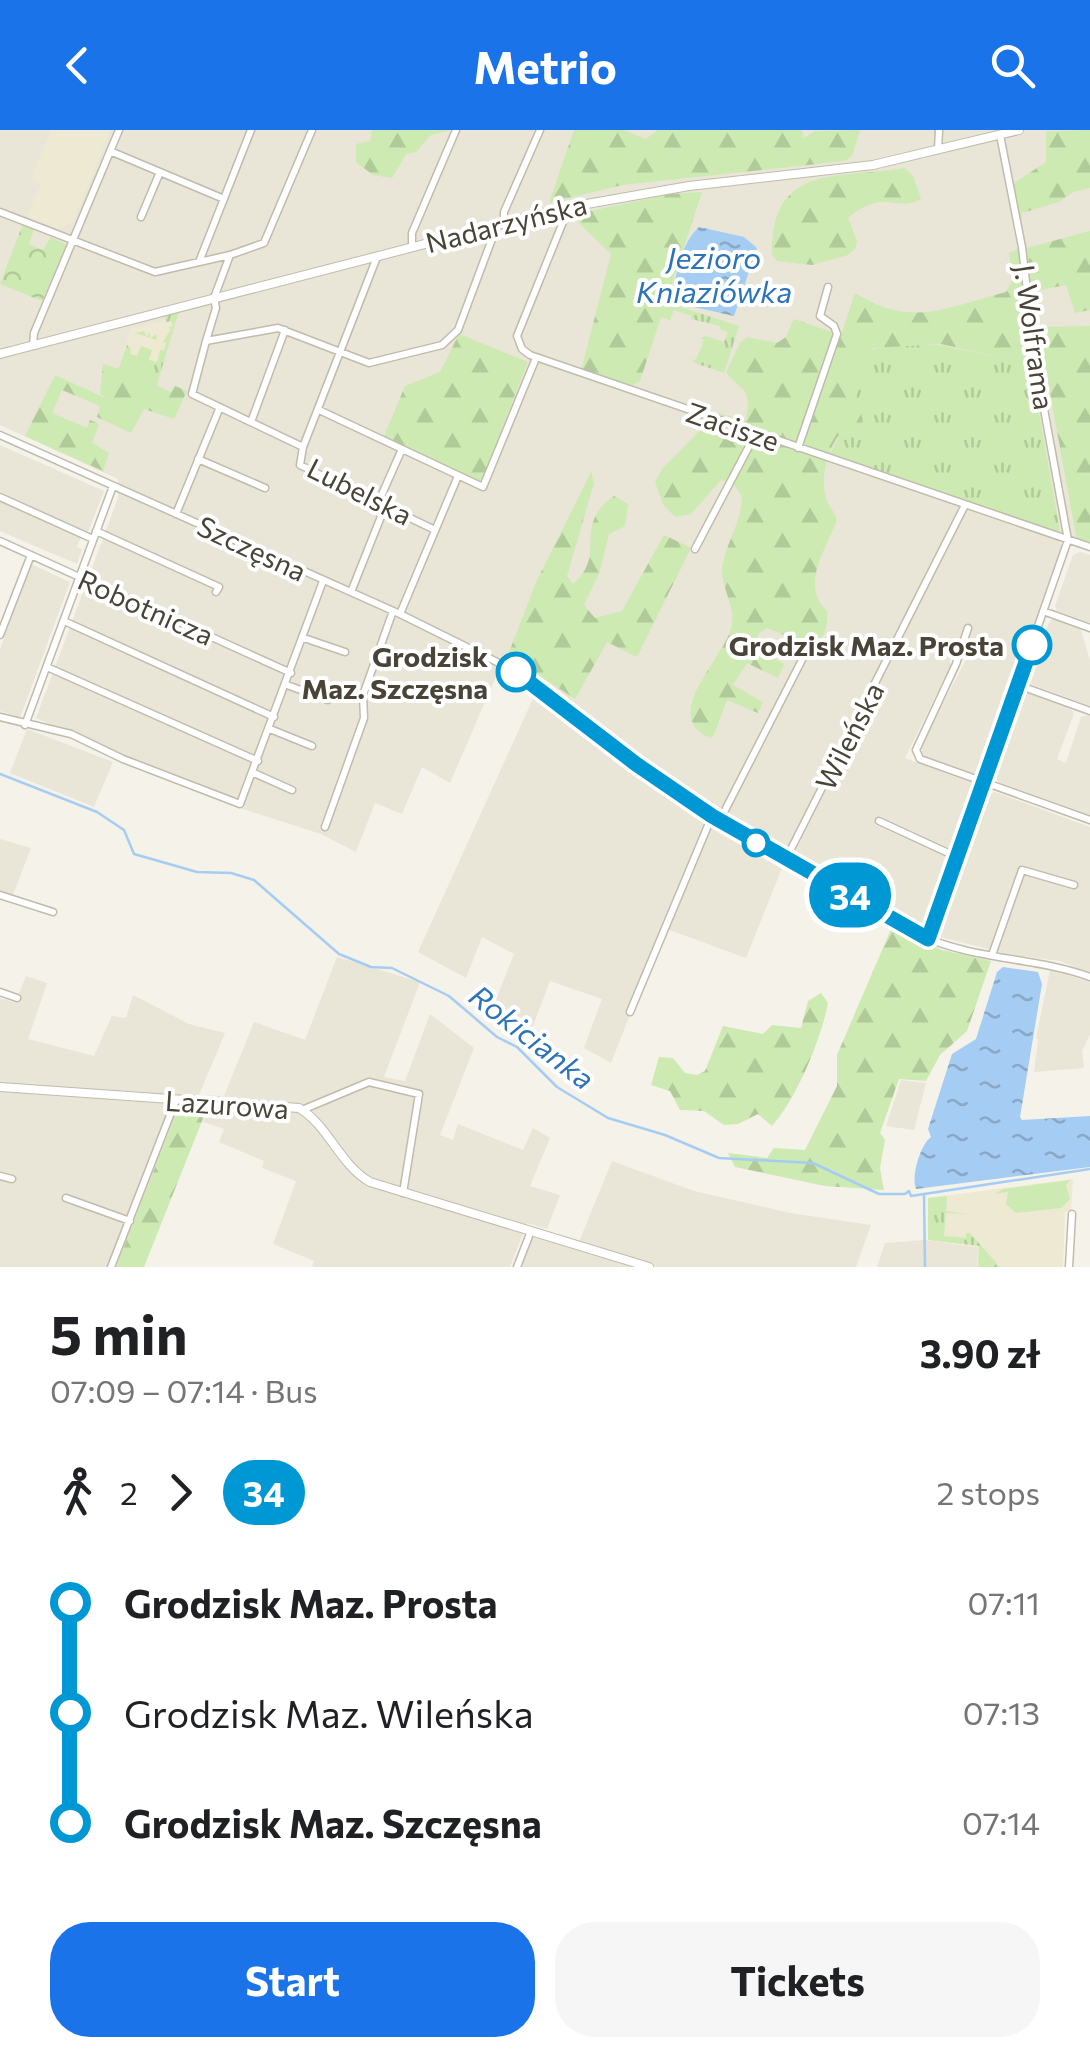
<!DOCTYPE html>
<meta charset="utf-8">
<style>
:root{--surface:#fff;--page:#f6f6f6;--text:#202124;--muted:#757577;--accent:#1a73e8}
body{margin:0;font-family:Commissioner,sans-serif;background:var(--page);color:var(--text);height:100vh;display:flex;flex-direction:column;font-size:38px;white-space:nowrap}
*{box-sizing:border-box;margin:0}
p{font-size:32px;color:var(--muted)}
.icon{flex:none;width:55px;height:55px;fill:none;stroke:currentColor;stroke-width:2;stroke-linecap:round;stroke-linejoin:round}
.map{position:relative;height:1137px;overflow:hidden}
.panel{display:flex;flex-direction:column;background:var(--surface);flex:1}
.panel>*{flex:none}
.badge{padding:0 20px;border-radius:32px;font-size:35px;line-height:65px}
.map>.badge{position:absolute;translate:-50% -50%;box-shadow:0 0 0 5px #fff}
.legs{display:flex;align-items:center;gap:15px;height:110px;padding:0 50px;font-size:32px}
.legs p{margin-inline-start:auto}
.head{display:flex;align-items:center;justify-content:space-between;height:170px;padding:0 50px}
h1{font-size:55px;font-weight:700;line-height:75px}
.button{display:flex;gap:20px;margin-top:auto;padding:20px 50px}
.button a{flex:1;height:115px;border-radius:40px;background:var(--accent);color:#fff;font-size:40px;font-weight:700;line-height:115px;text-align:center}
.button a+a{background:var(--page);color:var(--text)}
ul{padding:0 50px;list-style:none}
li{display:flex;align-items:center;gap:35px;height:110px;font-size:38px}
li i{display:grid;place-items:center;width:15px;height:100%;margin:0 12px;background:currentColor}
li i::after{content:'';width:25px;height:25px;margin:-12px;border:8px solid;border-radius:50%;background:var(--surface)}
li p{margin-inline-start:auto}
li:first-child i{background:linear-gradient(#0000 50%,currentColor 0)}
li:last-child i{background:linear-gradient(currentColor 50%,#0000 0)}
header{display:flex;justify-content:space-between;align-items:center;height:130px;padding:0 50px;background:var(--accent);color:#fff;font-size:45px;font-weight:700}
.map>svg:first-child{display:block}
.residential{fill:#e9e5d7}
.education{fill:#eee9d3}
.grass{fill:url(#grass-tufts)}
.forest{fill:url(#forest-firs)}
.park{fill:url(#park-crowns)}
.garden{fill:#cceab2}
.water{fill:url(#water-ripples)}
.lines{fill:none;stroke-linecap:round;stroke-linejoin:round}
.stream{stroke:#a5cdf3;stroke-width:2.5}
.minor-casing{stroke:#c1bbac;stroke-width:9}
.tertiary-casing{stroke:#c1bbac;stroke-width:10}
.minor{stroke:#fff;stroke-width:6}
.tertiary{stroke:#fff;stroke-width:8}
.line-1-casing{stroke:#fff;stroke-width:22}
.line-1{stroke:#0098d4;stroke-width:15}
.stop-1-dot{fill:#fff;stroke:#0098d4;stroke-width:5}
.labels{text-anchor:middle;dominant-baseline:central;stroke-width:8;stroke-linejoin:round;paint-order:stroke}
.street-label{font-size:28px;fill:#494437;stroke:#fff}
.stop-label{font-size:28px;font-weight:bold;fill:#494437;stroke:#fff;text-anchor:end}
.water-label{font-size:30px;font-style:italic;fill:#2c73b9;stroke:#fff}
</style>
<header><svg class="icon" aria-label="back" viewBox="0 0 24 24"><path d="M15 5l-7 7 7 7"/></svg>Metrio<svg class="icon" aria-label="search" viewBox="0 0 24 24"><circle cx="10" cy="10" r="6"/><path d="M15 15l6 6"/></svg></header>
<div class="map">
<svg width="1090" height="1137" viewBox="0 0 1090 1137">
<defs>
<pattern id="grass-tufts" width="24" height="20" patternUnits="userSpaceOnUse" patternTransform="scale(2.5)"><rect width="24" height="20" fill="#cceab2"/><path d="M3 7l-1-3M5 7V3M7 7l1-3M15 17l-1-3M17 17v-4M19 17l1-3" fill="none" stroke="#b1ca9a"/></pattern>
<pattern id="forest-firs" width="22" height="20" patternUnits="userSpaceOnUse" patternTransform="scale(2.5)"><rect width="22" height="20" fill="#cceab2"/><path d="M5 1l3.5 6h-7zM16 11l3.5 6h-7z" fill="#b1ca9a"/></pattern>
<pattern id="park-crowns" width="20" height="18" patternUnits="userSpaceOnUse" patternTransform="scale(2.5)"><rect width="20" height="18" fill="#cceab2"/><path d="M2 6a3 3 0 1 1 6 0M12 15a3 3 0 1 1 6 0" fill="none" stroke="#b1ca9a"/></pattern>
<pattern id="water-ripples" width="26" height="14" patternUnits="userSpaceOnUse" patternTransform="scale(2.5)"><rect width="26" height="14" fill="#a5cdf3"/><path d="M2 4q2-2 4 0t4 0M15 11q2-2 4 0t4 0" fill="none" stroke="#88a8c6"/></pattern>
</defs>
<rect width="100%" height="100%" fill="#f5f2e9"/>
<path class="residential" d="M 0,0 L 1090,0 L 1090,414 L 961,371 L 960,380 L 788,718 L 782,719 L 726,687 L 810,523 L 804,519 L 722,680 L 717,681 L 649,636 L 504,528 L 450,653 L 422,637 L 402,684 L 375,673 L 356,722 L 321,704 L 243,679 L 36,588 L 118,368 L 118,349 L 0,295 Z
M 0,315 L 104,361 L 88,402 L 0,362 Z
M 0,371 L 81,407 L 77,417 L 82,419 L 77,434 L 0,401 Z
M 968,380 L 1059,411 L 1062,417 L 983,643 L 977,646 L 923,627 L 921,615 L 967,528 L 962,526 L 949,530 L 951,535 L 905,628 L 974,654 L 977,660 L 957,717 L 951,719 L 880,686 L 875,695 L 948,727 L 951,733 L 928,798 L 922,802 L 796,730 L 794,724 L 965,382 Z
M 1080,422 L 1090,425 L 1090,493 L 1057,481 L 1055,476 L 1073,425 Z
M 31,434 L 70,452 L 20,588 L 0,581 L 0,519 Z
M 1054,488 L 1080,497 L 1090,531 L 1090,576 L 1026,552 L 1039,513 L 1050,491 Z
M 536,562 L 570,592 L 701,689 L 703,694 L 716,695 L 780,733 L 782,738 L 746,828 L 664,798 L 611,933 L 584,918 L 602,869 L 550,851 L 531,901 L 493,877 L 514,824 L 482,807 L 466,848 L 418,822 Z
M 1027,563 L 1071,579 L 1074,584 L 1057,629 L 1066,633 L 1081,587 L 1090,585 L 1090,686 L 998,652 L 996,647 L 1000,628 L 1022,566 Z
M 27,599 L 113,632 L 94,677 L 10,643 Z
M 995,662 L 1090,697 L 1090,843 L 1060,831 L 1007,824 L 941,807 L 938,801 L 980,682 L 983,682 L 989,665 Z
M 0,709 L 31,718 L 11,770 L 0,767 Z
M 337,827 L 420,852 L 384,947 L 405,951 L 430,884 L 474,918 L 440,1005 L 453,1010 L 458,994 L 523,1020 L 533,998 L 550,1008 L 530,1056 L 560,1065 L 547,1099 L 527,1093 L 510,1137 L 312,1137 L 314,1131 L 273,1114 L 296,1051 L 262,1038 L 264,1031 L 219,1012 L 224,999 L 203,992 L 206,982 L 179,979 L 116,1137 L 0,1137 L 0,868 L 15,873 L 26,846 L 47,853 L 28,909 L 94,926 L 112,886 L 126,888 L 133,865 L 189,894 L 225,903 L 199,965 L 224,966 L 254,892 L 305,910 Z
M 1050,840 L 1090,852 L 1090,904 L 1082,921 L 1084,938 L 1034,942 L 1038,910 L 1036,908 Z
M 901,950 L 926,953 L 914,1000 L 886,996 Z
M 612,1031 L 694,1061 L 790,1083 L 871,1095 L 856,1137 L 520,1137 L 532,1107 L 576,1119 Z
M 924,1110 L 979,1117 L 977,1137 L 877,1137 L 885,1113 Z"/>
<path class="education" d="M 51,0 L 111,0 L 73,92 L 59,99 L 27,86 L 41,54 L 31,49 Z
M 177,188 L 158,251 L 118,240 L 130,199 Z
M 1073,1049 L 1071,1081 L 1065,1082 L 1063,1137 L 978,1137 L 979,1116 L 928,1110 L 928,1068 Z"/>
<path class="grass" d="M 665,172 L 739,196 L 724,243 L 695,233 L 692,229 L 696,230 L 704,210 L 700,208 L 706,206 L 724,212 L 728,202 L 719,199 L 720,196 L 691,189 L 691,186 L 674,180 L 670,190 L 660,187 Z
M 179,181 L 158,251 L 118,240 L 127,215 L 131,219 L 130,224 L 137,226 L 141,216 L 152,220 L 149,230 L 157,232 L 160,220 L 164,220 L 166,213 L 135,203 L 144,201 L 147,207 L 149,202 L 151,208 L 156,204 L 157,210 L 163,212 L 171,199 L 168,198 L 173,196 L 171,191 L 166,192 L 165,187 Z
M 938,215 C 962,218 1010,233 1030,230 L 1060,402 L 830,324 L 840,304 L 856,302 L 863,288 C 858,274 847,250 850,235 C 856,212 919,216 938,215 Z
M 947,1066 L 946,1081 L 968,1084 L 946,1083 L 944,1106 L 966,1108 L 966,1103 L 970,1103 L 1000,1137 L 978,1137 L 979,1116 L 928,1110 L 928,1068 Z"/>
<path class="forest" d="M 372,0 L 450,0 L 431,5 L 416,22 L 406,24 L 392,48 L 373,45 L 356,32 L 356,14 L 370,11 Z
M 574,0 L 624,0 L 646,9 L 658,0 L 802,0 L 804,8 L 815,1 L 860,0 L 852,26 L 845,31 L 622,55 L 549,73 Z
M 1090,0 L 1090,58 L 1073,62 L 1059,72 L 1022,83 L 1020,101 L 1011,64 L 1014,53 L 1046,32 L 1046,1 Z
M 905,38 L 913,46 L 921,69 C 896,84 886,56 848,88 L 857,111 L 855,119 L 848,125 L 812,135 L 777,131 L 772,124 C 771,33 838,49 905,38 Z
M 702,62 L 640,251 L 629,257 L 581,241 L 611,124 L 571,85 L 671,64 Z
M 1090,101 L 1090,180 L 1075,183 L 1066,155 L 1031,162 L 1027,118 Z
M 1022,117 L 1035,230 L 1019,232 L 941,214 L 873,218 L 853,229 C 845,253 864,274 863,298 L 856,302 L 840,304 C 827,319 820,349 826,368 C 828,377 835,381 837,390 C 825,421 800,455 827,481 C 828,496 825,508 813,517 L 767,498 L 759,503 L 753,516 L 784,534 L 778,548 L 747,533 L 733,555 L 763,572 L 758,583 L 727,570 L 714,605 L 710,608 C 657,585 729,524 732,494 C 735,473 718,453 723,433 C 728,409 742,391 742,366 L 730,350 L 720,351 L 691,384 L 675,387 L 663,374 L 655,352 L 662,339 L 717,283 L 746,290 C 752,256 743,264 726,242 L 740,213 L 747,207 L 777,213 L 786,207 L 794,189 L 841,205 L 855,163 C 911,199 948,177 1006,162 L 1012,151 L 1009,123 Z
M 1090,196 L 1090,416 L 1077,411 L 1038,197 Z
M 459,204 L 528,232 L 481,351 L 384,306 L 405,256 L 440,242 Z
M 103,234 L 158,251 L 158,256 L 170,262 L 175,256 L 187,261 L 174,289 L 144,279 L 131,303 L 97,287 L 100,276 L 62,260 L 52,283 L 87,298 L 90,290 L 99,294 L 92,313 L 109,323 L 103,341 L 25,306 L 55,245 L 107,269 L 100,264 Z
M 591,342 L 594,353 L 567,446 L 573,454 C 608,425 571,396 614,366 L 628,374 L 625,396 L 609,404 L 600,441 L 584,475 L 595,488 L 622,481 L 664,405 L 691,418 L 637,527 L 607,512 L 575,569 L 508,525 L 537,450 Z
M 892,797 L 942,820 L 991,831 L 967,901 L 940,925 L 926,951 L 899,949 L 880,1003 L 885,1010 L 880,1038 L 884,1060 L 825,1056 L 735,1037 L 728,1023 L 767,1028 L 774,1018 L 805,1020 L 837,956 L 837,925 Z
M 821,863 L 828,873 C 821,909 797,968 772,996 L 758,984 L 738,994 L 724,995 L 704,981 L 680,980 L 670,961 L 651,955 L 659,927 L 673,928 L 685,943 L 697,945 L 705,941 L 723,896 L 763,904 L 772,895 L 801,898 L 808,871 Z
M 178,979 L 206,981 L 144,1137 L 116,1137 Z"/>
<path class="park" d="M 23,94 L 34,99 L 29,114 L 43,120 L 51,107 L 66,115 L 42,171 L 0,154 Z"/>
<path class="garden" d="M 1070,1050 L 1066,1055 L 1070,1069 L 1061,1078 L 1016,1083 L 1006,1074 L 1008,1062 L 995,1064 L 1003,1059 Z"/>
<path class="water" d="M 699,97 L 744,107 L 757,118 L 734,186 L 685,175 L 674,165 C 674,144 683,111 699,97 Z
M 1003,837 L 1038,842 L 1042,854 L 1020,987 L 1022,990 L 1090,986 L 1090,1037 L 916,1059 C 911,1047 920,1015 931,1007 L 928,999 L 952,924 L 976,909 L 997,842 Z"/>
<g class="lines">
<path class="stream" d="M 0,644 L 97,682 L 124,700 L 134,724 L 197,742 L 231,743 L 254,750 L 339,824 L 371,837 L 392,838 L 449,866 L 497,907 L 517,917 L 557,957 L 608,988 L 665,1005 L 719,1028 L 813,1033 L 879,1064 L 905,1064 L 909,1061 L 911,1066 L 1090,1039
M 924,1064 L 925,1137"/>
<g class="minor-casing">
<path id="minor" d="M 938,20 L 939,0
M 110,21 L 224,69
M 564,78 L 565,87 L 517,206 L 522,219 L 530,225 L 1090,417
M 0,82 L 155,142 L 230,125 L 264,113 L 312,0
M 141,87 L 160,42
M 504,92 L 504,82 L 540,0
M 412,116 L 412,103 L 456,0
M 199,132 L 251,0
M 206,211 L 216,178 L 214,168 L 230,125
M 33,215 L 34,203 L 119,0
M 319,280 L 483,357 L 536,228
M 251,292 L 285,200
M 0,305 L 400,484 L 503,535 L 543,562 L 636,634 L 712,686 L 920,805 C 973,830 1035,827 1090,847
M 303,317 L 377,127
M 798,318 L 837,204 L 834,196 L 820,186 L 828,157
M 198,329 L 265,358
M 0,367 L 93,409
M 379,371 L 402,319
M 176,384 L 220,277
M 435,400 L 300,335 L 303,317 L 192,264 L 206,211 L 278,198 L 369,233 L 442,215 L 458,200 L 495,101 L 495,94
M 96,401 L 219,457 L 216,462
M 0,411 L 291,543
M 695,419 L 756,303
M 351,462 L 386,374
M 1043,481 L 1090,498
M 400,484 L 458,346
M 64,491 L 274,587
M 968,498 L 956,534 L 916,620 L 920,629 L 1090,690
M 0,505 L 31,425
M 304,508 L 345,522
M 47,537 L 258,631
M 287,555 L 328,570
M 1018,555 L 1090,581
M 0,587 L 71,604 L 123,629 L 240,674 L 323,451
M 25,595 L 113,356
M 270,599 L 312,616
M 254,643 L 292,660
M 720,690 L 805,524
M 879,691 L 957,727
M 325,697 L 364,588 L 363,565 L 393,481
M 786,729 L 965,375
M 0,765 L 53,782
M 929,809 L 1068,410 L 1035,230 L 1022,117 L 1000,5
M 992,825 L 1022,740 L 1074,755
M 0,862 L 17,868
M 630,882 L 712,686
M 302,980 L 369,952 L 419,964 L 403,1063
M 0,1046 L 12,1049
M 66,1068 L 130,1091
M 111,1137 L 176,970
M 517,1137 L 531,1101
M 1069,1137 L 1072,1084"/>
</g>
<g class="tertiary-casing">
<path id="tertiary" d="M 0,224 L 564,78 L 689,56 L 873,35 L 1019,0
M 0,957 L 299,978 C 329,996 339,1034 370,1052 L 649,1137"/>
</g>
<use href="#minor" class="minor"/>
<use href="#tertiary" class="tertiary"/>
</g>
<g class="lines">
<g class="line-1-casing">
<path id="line-1" d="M 516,542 L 636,634 L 712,686 L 928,809 L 1032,515"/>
</g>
<use href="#line-1" class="line-1"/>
</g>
<g class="stop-1-dot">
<circle cx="1032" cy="515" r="18"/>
<circle cx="516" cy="542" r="18"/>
<circle cx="756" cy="713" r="12"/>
</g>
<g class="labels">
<g class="street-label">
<text transform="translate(506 93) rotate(-14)">Nadarzyńska</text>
<text transform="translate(1035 207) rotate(82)">J. Wolframa</text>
<text transform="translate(733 296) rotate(19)">Zacisze</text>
<text transform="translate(360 361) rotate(27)">Lubelska</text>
<text transform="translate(252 418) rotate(25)">Szczęsna</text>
<text transform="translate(146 477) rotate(24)">Robotnicza</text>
<text transform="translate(849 606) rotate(-63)">Wileńska</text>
<text transform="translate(227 974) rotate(4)">Lazurowa</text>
</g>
<g class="stop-label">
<text x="1004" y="515">Grodzisk Maz. Prosta</text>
<text x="488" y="526">Grodzisk<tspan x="488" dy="32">Maz. Szczęsna</tspan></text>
</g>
<g class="water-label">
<text x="714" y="126">Jezioro<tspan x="714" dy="34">Kniaziówka</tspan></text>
<text transform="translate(533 906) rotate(38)">Rokicianka</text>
</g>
</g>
</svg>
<b class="badge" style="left:850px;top:765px;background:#0098d4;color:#fff">34</b>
</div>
<section class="panel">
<div class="head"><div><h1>5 min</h1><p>07:09 – 07:14 · Bus</p></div><b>3.90 zł</b></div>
<div class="legs"><svg class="icon" aria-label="walk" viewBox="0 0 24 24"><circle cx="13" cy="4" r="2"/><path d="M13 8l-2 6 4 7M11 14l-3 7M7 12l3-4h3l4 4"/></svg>2<svg class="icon" aria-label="forward" viewBox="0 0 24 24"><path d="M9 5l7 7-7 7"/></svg><b class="badge" style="background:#0098d4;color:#fff">34</b><p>2 stops</p></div>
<ul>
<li><i style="color:#0098d4"></i><b>Grodzisk Maz. Prosta</b><p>07:11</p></li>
<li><i style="color:#0098d4"></i><span>Grodzisk Maz. Wileńska</span><p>07:13</p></li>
<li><i style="color:#0098d4"></i><b>Grodzisk Maz. Szczęsna</b><p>07:14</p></li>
</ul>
<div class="button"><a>Start</a><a>Tickets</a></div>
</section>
